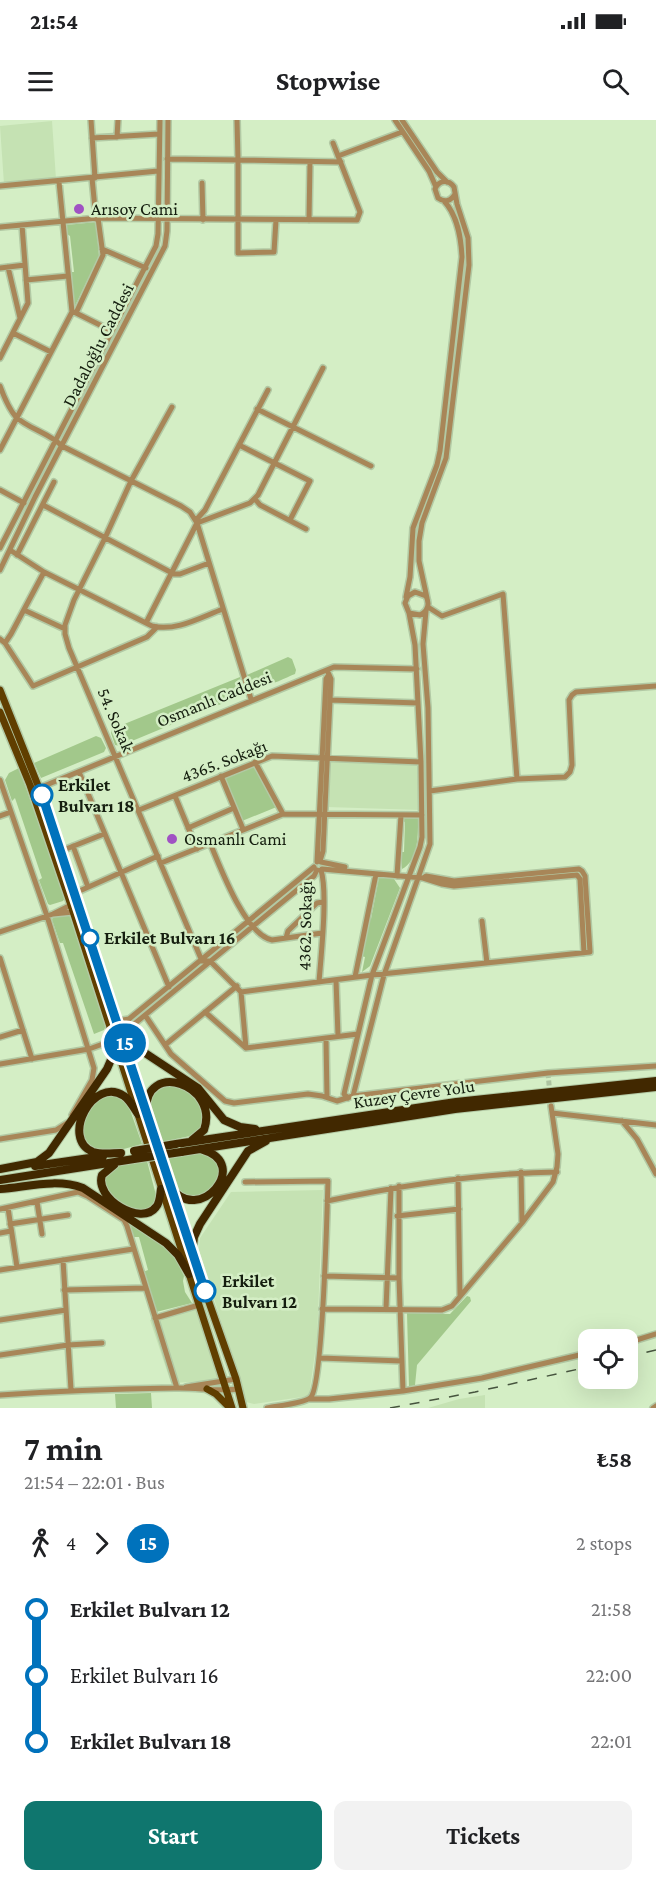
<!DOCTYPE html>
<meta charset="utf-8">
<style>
:root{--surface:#fff;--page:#f2f2f2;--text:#202124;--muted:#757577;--accent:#0f766e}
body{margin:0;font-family:"Crimson Pro",serif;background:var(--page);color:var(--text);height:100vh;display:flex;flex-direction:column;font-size:22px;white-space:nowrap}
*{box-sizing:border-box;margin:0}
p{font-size:20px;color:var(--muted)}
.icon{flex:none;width:33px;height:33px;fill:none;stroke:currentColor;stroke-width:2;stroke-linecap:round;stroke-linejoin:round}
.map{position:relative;height:1288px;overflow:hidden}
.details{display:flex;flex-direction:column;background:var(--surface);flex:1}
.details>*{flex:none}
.badge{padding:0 12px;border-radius:20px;font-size:21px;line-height:39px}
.fabs{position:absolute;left:578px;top:1209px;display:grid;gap:12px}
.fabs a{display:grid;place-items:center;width:60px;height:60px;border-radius:12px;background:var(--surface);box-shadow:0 6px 24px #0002;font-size:30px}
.map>.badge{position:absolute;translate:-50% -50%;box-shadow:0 0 0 3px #fff}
.legs{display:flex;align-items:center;gap:9px;height:66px;padding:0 24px;font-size:20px}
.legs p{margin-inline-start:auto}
.headline{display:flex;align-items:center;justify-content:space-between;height:102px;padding:0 24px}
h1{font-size:33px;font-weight:700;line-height:45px}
.cta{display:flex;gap:12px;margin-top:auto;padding:12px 24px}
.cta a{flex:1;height:69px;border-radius:12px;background:var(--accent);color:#fff;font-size:24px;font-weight:700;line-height:69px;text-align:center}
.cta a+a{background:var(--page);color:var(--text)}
ul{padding:0 24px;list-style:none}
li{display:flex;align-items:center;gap:21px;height:66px;font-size:22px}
li i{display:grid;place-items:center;width:9px;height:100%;margin:0 8px;background:currentColor}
li i::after{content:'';width:15px;height:15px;margin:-8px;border:4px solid;border-radius:50%;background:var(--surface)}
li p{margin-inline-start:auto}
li:first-child i{background:linear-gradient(#0000 50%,currentColor 0)}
li:last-child i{background:linear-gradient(currentColor 50%,#0000 0)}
.status{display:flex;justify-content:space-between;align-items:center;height:42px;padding:0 30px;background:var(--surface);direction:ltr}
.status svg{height:16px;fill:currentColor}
header{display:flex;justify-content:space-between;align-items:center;height:78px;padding:0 24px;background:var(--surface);font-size:27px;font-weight:700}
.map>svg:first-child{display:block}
.built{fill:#c5e2b3}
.green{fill:#a2c88b}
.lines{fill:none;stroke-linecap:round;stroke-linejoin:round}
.minor-tunnel{stroke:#aec4a1;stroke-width:5;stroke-dasharray:5 2.5;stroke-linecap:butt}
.minor-casing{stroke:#b2c9a4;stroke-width:8}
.major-casing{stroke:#b2c9a4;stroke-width:10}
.highway-casing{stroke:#b2c9a4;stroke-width:10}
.minor{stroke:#a88658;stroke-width:5}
.major{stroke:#603e00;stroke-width:7}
.highway{stroke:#412800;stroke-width:8}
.rail{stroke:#46543e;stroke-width:1.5;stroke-dasharray:10 10;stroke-linecap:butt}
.highway-bridge-casing{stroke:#b2c9a4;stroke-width:10;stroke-linecap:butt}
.highway-bridge{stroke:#412800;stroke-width:8}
.line-1-casing{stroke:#fff;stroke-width:14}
.line-1{stroke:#0072bc;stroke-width:9}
.poi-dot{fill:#a052c3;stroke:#d4eec5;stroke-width:2}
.stop-1-dot{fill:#fff;stroke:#0072bc;stroke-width:3}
.labels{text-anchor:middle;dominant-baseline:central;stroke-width:5;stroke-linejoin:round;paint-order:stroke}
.poi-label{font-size:18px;fill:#151e0f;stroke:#d4eec5;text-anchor:start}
.street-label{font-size:18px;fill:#151e0f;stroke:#d4eec5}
.stop-label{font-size:18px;font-weight:bold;fill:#151e0f;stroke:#d4eec5;text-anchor:start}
</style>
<div class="status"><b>21:54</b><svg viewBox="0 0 49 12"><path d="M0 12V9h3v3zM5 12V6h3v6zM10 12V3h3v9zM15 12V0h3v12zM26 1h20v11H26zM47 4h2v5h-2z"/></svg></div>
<header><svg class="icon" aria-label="menu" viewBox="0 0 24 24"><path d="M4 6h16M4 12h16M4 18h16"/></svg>Stopwise<svg class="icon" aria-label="search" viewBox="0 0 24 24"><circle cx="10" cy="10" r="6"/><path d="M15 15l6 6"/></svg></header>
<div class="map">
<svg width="656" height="1288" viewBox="0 0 656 1288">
<rect width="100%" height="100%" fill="#d4eec5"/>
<path class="built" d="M 52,1 L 56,59 L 4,64 L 0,6 Z
M 330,636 L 419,638 L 420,690 L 327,687 Z
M 323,1070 L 317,1219 L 309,1276 L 254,1284 L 246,1282 L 199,1130 L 200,1118 L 231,1072 Z
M 201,1185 L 229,1260 L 171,1263 L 150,1200 Z
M 485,1275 L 485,1288 L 428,1288 L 459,1279 Z"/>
<path class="green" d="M 96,102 L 99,136 L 75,186 L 70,152 L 74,152 L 70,116 L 67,114 L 66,105 Z
M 288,537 L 292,539 L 296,550 L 295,554 C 279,560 256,576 247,555 Z
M 240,557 L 243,570 L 238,577 L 120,626 L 115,625 L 111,613 L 112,609 Z
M 96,616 L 101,618 L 106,628 L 104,632 L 41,658 L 34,643 Z
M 250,643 L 257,649 L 279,686 L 242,701 L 223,655 Z
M 19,648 L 65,778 L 63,781 L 50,785 L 48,784 L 39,760 L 42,758 L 15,678 L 12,681 L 5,660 L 9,653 Z
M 402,694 L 418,697 C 418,715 419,740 402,749 L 401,732 L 404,732 L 405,702 L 402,701 Z
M 379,757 L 394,759 L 400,768 L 370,846 L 362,852 L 365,837 L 361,836 L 368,799 L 371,799 Z
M 70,795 L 106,906 L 104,910 L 94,914 L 63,823 L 60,823 L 52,800 L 53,796 Z
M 174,964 L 193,973 L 204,990 L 203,1006 L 195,1015 L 161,1022 L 150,984 L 154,969 Z
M 111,975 L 123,978 L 128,984 L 142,1024 C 129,1027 109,1035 96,1030 C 82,1025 79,1005 85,993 C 90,983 101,978 111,975 Z
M 201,1033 L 207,1033 L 219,1044 L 218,1061 L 205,1074 L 191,1078 L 177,1070 L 166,1039 Z
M 147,1041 L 157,1079 L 150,1090 C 126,1092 116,1082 102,1064 L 108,1049 L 121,1045 Z
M 129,1102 L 171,1129 L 184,1156 L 183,1161 L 185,1172 L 192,1183 L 156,1192 L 143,1152 L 148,1150 L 139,1117 L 134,1117 Z
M 467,1176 L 470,1177 L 471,1181 L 417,1245 L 415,1265 L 409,1267 L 407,1193 L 450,1194 Z
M 151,1273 L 152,1288 L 116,1288 L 115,1274 Z"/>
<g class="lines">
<path class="minor-tunnel" d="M 548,953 L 551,986"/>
<g class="minor-casing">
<path id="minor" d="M 91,0 L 95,58
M 237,0 L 238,40 L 341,42
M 395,0 L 429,51 L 436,67
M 402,0 L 437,52 L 447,62
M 117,17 L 118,0
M 92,18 L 159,14
M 338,36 L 402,12
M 167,39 L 238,40 L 238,133 L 274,132 L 276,100
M 92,58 L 96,99
M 202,63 L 203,100
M 0,66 L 158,51
M 309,100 L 310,42
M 0,107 L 98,98 L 357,100 L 360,92 L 333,23
M 102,129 L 146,148
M 8,147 L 20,198
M 0,148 L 25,145
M 26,160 L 68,156
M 74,192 L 112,211
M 76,193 L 103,135 L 98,98
M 13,213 L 51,232
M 0,238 L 28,183 L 22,105
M 0,266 C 4,277 9,289 16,297 C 29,309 49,313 62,326 L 181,386 L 190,392 L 197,403 L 251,579
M 172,287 L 131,361 L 105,418 L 74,480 L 65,505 L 65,514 L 69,528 L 202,841 L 210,841 L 241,872 L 246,928
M 257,289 L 371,346
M 239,325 L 310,361 L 290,400
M 0,330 L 72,192 L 59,62
M 0,370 L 24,383
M 255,379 L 260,385 L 306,409
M 43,385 L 174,454 L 180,454 L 209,443
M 196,400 L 205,390 L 268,270
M 0,428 L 156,126 L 158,114 L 160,0
M 10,430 L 44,452 L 152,506 C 176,512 201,497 223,489
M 17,435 L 54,362
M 0,450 L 35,377 L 165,126 L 167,111 L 168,0
M 406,477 L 410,457 L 413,408 L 437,345 L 440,331 L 462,137 C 461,118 458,96 444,81
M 427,478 L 419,441 L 419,421 L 422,403 L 446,338 L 469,145 L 468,118 L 457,84 L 454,67 C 448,59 439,60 435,69 L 438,78 C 445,83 451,81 455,74
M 428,487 L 442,496 L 503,474 L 517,659
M 24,490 L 65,509
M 146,503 L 197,403 L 250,383 L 258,375 L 323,248
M 0,519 L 5,523 L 11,514 L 44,452
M 5,523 L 33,566 L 147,517 L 157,507
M 330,580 L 418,583
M 255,642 L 283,694
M 79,652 L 169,867
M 221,656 L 243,709
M 0,660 L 47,796 L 94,948 L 92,960 L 72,995
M 39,668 L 334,547 L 417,549
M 430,671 L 517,659 L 565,657 L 570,652 L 572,645 L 569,580 L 572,575 L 576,572 L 656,566
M 175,676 L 197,729
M 139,690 L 272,636 L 421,642
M 0,696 L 11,692
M 188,708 L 234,688
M 210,723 C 220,746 245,815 272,820 L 322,813
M 73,726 L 88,767
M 61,731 L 104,714
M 320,741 L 323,731 L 331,559 L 327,550
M 317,742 L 326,559 L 328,556
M 321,742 L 345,747
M 161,743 L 283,694 L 422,695
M 397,756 L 401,695
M 423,758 L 442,764 L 454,766 L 577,755 L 580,759 L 584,833
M 75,773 L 158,736
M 53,794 L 73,792
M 482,801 L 487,843
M 0,812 L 53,794 L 71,785
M 286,818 L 288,811 L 317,783 L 323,782
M 0,838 L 32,939
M 355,857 L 376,754
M 336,860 L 338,916
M 319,862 C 321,836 328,773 321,750
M 241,872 L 372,855 L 590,832 L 585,756 L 582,751 L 579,749 L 454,761 L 426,756 L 423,758 L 322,749
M 205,892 L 246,928 L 358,914
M 145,895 L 171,934 L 225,981 L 234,983 L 308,974 L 322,976 L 337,981 L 353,976 L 384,855 L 430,724 L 428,588 L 423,524 L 426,491
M 117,901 L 129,899 L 314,747
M 122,914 L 314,756 L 317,750
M 0,917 L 23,910
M 326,918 L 327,977
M 165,925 L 237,866
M 0,944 L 89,929 L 114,920
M 353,976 L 548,953 L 656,946
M 348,978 L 344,974 L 372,855 L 420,727 L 422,717 L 421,642 L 415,525 L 409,493 L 405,483 L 408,476 L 415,472 L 426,476 C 430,484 428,491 420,495 L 409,493
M 552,993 L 656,1005
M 622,1001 L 637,1019 L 656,1054
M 0,1019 L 56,1010 L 67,1003
M 521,1052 L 522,1103
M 458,1058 L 460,1176
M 245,1062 L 328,1061 C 327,1092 323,1262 311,1277 C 306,1283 276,1286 267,1288
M 327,1081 C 403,1065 479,1053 557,1052
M 37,1082 L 42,1114
M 8,1088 L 17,1147
M 0,1089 L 78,1072 L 87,1076 L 124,1100 L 127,1106 L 177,1268
M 397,1096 L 459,1089
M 10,1104 L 68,1095
M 0,1113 L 11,1111
M 63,1140 L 71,1270
M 0,1150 L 133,1129
M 324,1156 L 399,1158
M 64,1170 L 146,1168
M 322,1189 L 442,1190 L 452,1186 L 522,1103 L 553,1062 L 557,1047 L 558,1034 L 551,986
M 386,1189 L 391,1068
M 155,1198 L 199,1185
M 0,1200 L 66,1190
M 627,1223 L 656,1214
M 0,1235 L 68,1225 L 102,1223
M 320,1238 L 402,1241
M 186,1267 L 236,1259
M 403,1271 L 482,1258 L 588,1233
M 0,1275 C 58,1271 116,1269 174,1268 C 196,1267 217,1272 238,1269
M 309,1279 L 329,1279 L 403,1271 L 399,1158 L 399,1066
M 653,1288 L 656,1286"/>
</g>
<g class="major-casing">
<path id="major" d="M 0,570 L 39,668 L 75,773 L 192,1134 L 236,1259 L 243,1288
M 0,592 L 30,665 L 71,785 L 232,1288
M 207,1269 L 216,1274 L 230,1288"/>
</g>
<g class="highway-casing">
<path id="highway" d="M 122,914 L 139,929 L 198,968 L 224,1000 L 240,1007 L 255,1009
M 146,992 C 144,939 220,964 204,1010 L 192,1020
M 176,1024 L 456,982 L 656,961
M 181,1032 L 455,989 L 656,967
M 121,1033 C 113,1033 102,1035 93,1032 C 60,1019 93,955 124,976 C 129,979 134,988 138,994
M 114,1045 L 102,1055 C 94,1078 141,1107 156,1087 C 160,1083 160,1075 161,1069
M 35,1046 L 103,1036
M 0,1049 L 37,1042 L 49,1033 L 107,949 L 113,935 L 115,922
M 0,1060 L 134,1039
M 171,1067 C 198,1107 252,1044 203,1030
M 0,1069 C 27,1067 56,1058 83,1068 L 166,1123 L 178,1135 L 189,1154
M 192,1134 L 194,1117 L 200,1104 L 248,1031 L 266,1021"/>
</g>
<use href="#minor" class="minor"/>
<use href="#major" class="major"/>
<use href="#highway" class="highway"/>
<path class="rail" d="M 627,1237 L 656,1230
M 390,1288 L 475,1272 L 588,1247"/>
<g class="highway-bridge-casing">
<path id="highway-bridge" d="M 134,1031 L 176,1024
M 134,1039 L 181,1032"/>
</g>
<use href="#highway-bridge" class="highway-bridge"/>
</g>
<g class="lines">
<g class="line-1-casing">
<path id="line-1" d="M 42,675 L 205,1171"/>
</g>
<use href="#line-1" class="line-1"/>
</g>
<g class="poi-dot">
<circle cx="79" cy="89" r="6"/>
<circle cx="172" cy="719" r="6"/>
</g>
<g class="stop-1-dot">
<circle cx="42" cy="675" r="10"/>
<circle cx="90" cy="818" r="8"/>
<circle cx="205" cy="1171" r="10"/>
</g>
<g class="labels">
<g class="poi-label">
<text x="91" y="89">Arısoy Cami</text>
<text x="184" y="719">Osmanlı Cami</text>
</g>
<g class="street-label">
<text transform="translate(98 225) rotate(-63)">Dadaloğlu Caddesi</text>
<text transform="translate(214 579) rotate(-22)">Osmanlı Caddesi</text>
<text transform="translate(116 600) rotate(67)">54. Sokak</text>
<text transform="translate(224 641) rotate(-21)">4365. Sokağı</text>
<text transform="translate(305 806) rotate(-89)">4362. Sokağı</text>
<text transform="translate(414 974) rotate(-8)">Kuzey Çevre Yolu</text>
</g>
<g class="stop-label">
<text x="58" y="665">Erkilet<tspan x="58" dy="21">Bulvarı 18</tspan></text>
<text x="104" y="818">Erkilet Bulvarı 16</text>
<text x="222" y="1161">Erkilet<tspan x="222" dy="21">Bulvarı 12</tspan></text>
</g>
</g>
</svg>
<div class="fabs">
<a><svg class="icon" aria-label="locate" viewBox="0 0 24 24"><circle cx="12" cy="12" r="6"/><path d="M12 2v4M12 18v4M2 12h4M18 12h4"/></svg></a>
</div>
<b class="badge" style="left:125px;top:923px;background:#0072bc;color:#fff">15</b>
</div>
<section class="details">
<div class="headline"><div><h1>7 min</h1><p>21:54 – 22:01 · Bus</p></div><b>₺58</b></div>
<div class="legs"><svg class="icon" aria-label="walk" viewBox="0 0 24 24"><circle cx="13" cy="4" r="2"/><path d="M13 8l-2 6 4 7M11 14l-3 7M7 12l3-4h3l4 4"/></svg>4<svg class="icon" aria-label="forward" viewBox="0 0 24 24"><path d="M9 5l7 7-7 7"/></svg><b class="badge" style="background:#0072bc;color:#fff">15</b><p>2 stops</p></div>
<ul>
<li><i style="color:#0072bc"></i><b>Erkilet Bulvarı 12</b><p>21:58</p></li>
<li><i style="color:#0072bc"></i><span>Erkilet Bulvarı 16</span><p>22:00</p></li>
<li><i style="color:#0072bc"></i><b>Erkilet Bulvarı 18</b><p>22:01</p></li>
</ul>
<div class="cta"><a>Start</a><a>Tickets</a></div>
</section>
